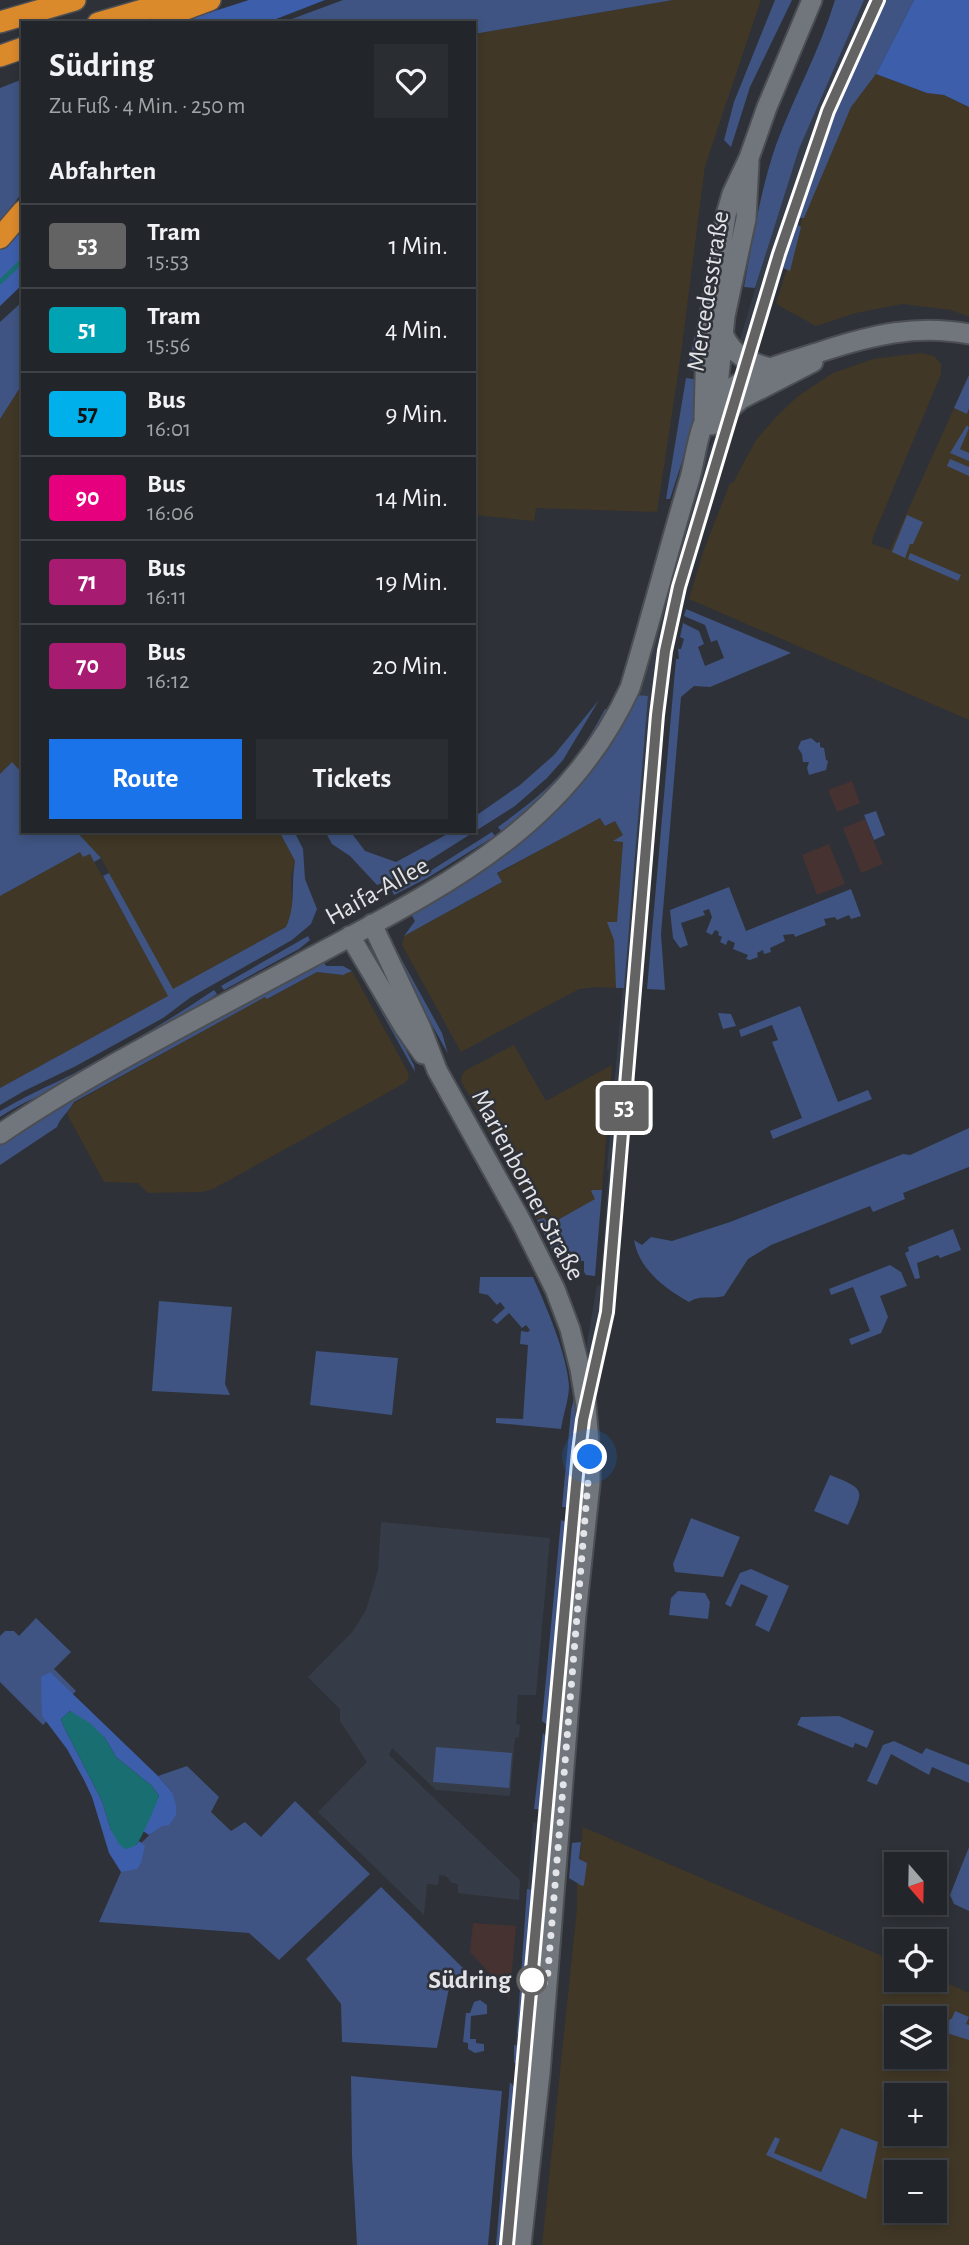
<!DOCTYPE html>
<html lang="de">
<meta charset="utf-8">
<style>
:root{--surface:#222529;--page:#2a2d31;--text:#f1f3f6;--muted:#a2a5a8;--line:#3f4246;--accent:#1a73e8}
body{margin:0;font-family:"Alegreya Sans",sans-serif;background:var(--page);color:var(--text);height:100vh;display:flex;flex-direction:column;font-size:26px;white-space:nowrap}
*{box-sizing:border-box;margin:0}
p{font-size:23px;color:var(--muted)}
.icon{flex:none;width:38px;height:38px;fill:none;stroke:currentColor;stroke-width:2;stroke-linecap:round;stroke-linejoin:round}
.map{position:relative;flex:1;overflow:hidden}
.drawer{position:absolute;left:21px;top:21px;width:455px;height:812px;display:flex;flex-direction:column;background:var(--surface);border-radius:0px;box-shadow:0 4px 10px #0003,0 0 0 2px var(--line)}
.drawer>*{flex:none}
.badge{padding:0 14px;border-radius:5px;font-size:24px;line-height:46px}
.needle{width:46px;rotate:160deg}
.tools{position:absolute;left:884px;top:1852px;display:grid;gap:14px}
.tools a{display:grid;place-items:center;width:63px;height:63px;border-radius:0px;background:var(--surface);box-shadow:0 4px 10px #0003,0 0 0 2px var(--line);font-size:35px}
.you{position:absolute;width:35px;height:35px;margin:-18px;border:5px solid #fff;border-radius:50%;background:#1a73e8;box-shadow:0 0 0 10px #1a73e833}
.map>.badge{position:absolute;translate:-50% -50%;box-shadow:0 0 0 4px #fff}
h2{padding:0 28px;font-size:26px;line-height:63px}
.round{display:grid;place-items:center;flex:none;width:74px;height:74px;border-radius:0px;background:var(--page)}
.head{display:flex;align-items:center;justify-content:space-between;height:119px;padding:0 28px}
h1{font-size:33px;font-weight:600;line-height:52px}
.action{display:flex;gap:14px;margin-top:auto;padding:14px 28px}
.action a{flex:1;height:80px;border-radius:0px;background:var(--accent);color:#fff;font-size:28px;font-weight:600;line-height:80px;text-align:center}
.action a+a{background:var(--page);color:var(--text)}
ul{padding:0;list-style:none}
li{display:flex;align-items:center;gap:21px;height:84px;padding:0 28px;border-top:2px solid var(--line)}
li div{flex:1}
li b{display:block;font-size:26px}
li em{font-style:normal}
li .badge{min-width:77px;font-weight:700;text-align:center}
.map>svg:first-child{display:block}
.commercial{fill:#403726;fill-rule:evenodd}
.industrial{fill:#473232}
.built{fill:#363c47}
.green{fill:#3f5482}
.forest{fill:#3d5eaa}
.water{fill:#196e71}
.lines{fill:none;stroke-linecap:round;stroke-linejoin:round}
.stream{stroke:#196e71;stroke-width:4.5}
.tertiary-casing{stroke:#4b4e53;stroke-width:23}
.motorway-casing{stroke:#4b4e53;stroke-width:24}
.tertiary{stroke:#71757c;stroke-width:19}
.motorway{stroke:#da892b;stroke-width:21}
.tram{stroke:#83858a;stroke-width:2}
.line-casing{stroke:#fff;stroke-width:16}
.line{stroke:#646363;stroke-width:10}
.walk{stroke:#e2e4e8;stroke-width:7;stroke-dasharray:0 12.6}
.stop-dot{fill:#fff;stroke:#646363;stroke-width:3.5}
.labels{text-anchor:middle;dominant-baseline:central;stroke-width:5;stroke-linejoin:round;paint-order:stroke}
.street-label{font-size:26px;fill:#e2e4e8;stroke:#2e3137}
.stop-label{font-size:26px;font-weight:bold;fill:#e2e4e8;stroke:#2e3137;text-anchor:end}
</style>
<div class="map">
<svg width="969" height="2245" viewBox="0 0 969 2245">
<rect width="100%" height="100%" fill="#2e3137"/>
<path class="commercial" d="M 673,0 L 761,0 L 705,166 L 680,361 L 657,512 L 536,508 L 534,521 L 474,515 L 474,34 Z
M 876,74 L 927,93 L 944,95 L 969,107 L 969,317 L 951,310 L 902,304 L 856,313 L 816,326 L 776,304 L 806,207 L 851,100 Z
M 920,353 L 934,356 L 941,364 L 941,374 L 873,537 L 872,544 L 890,550 L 969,375 L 969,720 L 689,599 L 703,552 L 730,483 L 733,483 L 756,440 L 777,416 L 798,396 L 833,373 L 873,359 Z
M 23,383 L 23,774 L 12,763 L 0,774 L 0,419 Z
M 600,817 L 605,826 L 615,821 L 623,835 L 615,841 L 623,842 L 617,923 L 616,988 L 597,987 L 579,989 L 461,1052 L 402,945 L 404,936 L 501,883 L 497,874 Z
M 76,831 L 279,831 L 295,861 L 291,876 L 292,912 L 288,923 L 286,927 L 172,990 L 101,858 Z
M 80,852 L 90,854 L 169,996 L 0,1088 L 0,896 Z
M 352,971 L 408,1072 L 409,1078 L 405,1083 L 213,1189 L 202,1192 L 148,1193 L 138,1183 L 104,1182 L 67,1114 L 74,1103 L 266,996 L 268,999 L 317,972 L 343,975 Z
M 514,1045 L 546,1101 L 612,1065 L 602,1190 L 593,1190 L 596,1199 L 549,1225 L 542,1217 L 537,1220 L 461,1081 L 462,1075 L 466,1070 Z
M 583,1827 L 896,1962 L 896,1979 L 935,1978 L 969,1993 L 969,2245 L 542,2245 L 577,1908 L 577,1884 ZM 896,2018 L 934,2018 L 934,2056 L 896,2056 ZM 896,2095 L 934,2095 L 934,2133 L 896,2133 ZM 896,2172 L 934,2172 L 934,2210 L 896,2210 Z"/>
<path class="industrial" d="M 852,781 L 860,803 L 837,812 L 828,790 Z
M 865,819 L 883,864 L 861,873 L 843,828 Z
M 829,844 L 845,884 L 817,895 L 802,855 Z
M 473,1923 L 516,1926 L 509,2001 L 506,1991 L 470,1952 Z"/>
<path class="built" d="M 864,0 L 883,0 L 817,150 L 753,356 L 738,346 L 772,233 L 799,149 Z
M 735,413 L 687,575 L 666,676 L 613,1276 L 601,1275 L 609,1170 L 607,1169 L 648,697 L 635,695 L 702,463 L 719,428 Z
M 597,1285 L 614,1287 L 608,1338 L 593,1397 L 585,1356 Z
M 381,1522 L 550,1538 L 536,1695 L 518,1695 L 516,1724 L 520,1725 L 519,1737 L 515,1738 L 510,1796 L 436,1790 L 392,1748 L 389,1755 L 520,1880 L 519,1900 L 458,1893 L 458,1884 L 452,1883 L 446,1876 L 439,1875 L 438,1885 L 427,1884 L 424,1915 L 318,1812 L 367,1762 L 340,1721 L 340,1709 L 308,1677 L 353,1631 L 366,1610 L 378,1570 Z
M 533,1822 L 550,1827 L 528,2046 L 534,2047 L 529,2058 L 514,2063 Z"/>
<path class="green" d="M 343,0 L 673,0 L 474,34 L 474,23 L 281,23 Z
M 775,0 L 792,0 L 750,87 L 731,147 L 724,140 L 734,102 Z
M 835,0 L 864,0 L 799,149 L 755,288 L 744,287 C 752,242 761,188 776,145 C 794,96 820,50 835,0 Z
M 883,0 L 914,0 L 876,74 L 851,107 L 804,218 L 799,218 L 798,225 L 801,227 L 790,271 L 783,268 L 785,262 L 781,261 L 817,150 Z
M 23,79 L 23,191 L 0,223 L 0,88 Z
M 704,288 L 709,289 L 695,359 L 696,370 L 693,371 L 688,369 Z
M 23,301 L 23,383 L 0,419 L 0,322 Z
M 969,375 L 969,408 L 967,414 L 954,408 Z
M 686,378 L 700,380 L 695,421 L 670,499 L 666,499 Z
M 967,425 L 969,428 L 960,449 L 969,453 L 969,461 L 950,453 Z
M 950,459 L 969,467 L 969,476 L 947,466 Z
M 907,515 L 923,522 L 913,544 L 910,544 L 905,558 L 892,552 Z
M 910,553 L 961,575 L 958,581 L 908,559 Z
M 686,609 L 791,653 L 710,687 L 694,686 L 681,697 L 661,934 L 665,990 L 647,989 L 676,659 L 679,659 L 678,649 L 681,649 L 684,639 L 680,637 L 683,623 L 699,631 L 704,644 L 698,647 L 705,666 L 724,658 L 717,640 L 711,642 L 705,625 L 684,616 Z
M 635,695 L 648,696 L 624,988 L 616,988 L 614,940 L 607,922 L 617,922 L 623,842 L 613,841 L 623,835 L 615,821 L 605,826 L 600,818 L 497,873 L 502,882 L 404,936 L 415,921 L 411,914 C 508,853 589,806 635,695 Z
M 599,700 L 563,760 L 547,778 L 515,806 L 409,873 L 377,885 L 350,856 L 332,844 L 325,831 L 350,831 L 365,851 L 396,862 L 453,831 L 474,831 L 474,817 L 520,785 L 554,755 Z
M 605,709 L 608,710 L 593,738 L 541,801 L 501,831 L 498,827 C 550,789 575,766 605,709 Z
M 811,738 L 817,743 L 820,742 L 820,747 L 824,748 L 826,760 L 828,761 L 826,770 L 809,775 L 807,768 L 809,762 L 803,762 L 802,754 L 798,748 L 801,741 Z
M 12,762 L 23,774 L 23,831 L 76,831 L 101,858 L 94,862 L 90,854 L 83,857 L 80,852 L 0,896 L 0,774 Z
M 876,811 L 885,835 L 874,840 L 864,815 Z
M 279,831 L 294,831 L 303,849 L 305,879 L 317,909 L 311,924 L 292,940 L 191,997 L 163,1018 L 76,1066 L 24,1091 L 0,1105 L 0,1088 L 168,996 L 103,876 L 109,873 L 173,989 L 286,927 C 296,907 291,883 295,861 Z
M 492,832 L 495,836 L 429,877 L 394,895 L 392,891 L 427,873 Z
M 729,887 L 746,931 L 851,889 L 861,916 L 851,919 L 849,915 L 837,920 L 835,917 L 824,919 L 826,925 L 795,937 L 794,934 L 783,935 L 785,941 L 770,948 L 771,952 L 764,954 L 763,950 L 757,953 L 758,957 L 750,960 L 746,959 L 748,955 L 733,949 L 735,943 L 728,940 L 726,945 L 720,942 L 722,937 L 718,935 L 719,932 L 715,930 L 712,935 L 706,932 L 712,917 L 709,909 L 703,911 L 705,915 L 681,923 L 688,945 L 680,948 L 673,938 L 670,910 Z
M 308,936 L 310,940 L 299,949 L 224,990 L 221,986 Z
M 398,953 L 442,1033 L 448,1054 L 394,955 Z
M 322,959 L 326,966 L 343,966 L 352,971 L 343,975 L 317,972 L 267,999 L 265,997 L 74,1102 C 68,1113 60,1118 57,1127 L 0,1165 L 0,1142 L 72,1097 Z
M 363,970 L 414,1065 L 415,1072 L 359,972 Z
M 214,990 L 217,994 C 171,1025 122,1054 72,1080 C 48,1092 23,1102 0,1117 L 0,1111 C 24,1097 48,1086 73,1074 C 121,1048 169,1021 214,990 Z
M 800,1006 L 838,1102 L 868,1090 L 872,1099 L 773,1139 L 770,1131 L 802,1118 L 772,1042 L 778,1040 L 772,1025 L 741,1037 L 739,1030 Z
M 718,1013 L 731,1014 L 736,1026 L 723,1029 Z
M 969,1128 L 969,1167 L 903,1193 L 905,1199 L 873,1212 L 870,1206 L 771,1245 L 748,1259 L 724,1296 C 710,1300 702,1294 689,1302 C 664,1288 639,1269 634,1240 L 642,1245 L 651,1237 L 672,1241 L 730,1222 L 903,1154 L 910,1155 Z
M 593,1190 L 602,1190 L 595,1276 L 586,1275 L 584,1272 L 584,1261 L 558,1261 L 537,1220 L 544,1218 L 549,1225 L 595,1199 L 591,1191 Z
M 953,1229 L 961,1250 L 940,1258 L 938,1255 L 917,1263 L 920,1278 L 915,1279 L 905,1253 L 909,1251 L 908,1247 Z
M 890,1265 L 901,1272 L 907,1286 L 880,1296 L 888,1317 L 881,1333 L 851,1345 L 849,1339 L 870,1331 L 853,1287 L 831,1295 L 829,1289 Z
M 480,1277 L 533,1277 C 546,1306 567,1354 569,1386 C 569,1399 563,1415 561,1429 L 496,1423 L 496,1418 L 523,1419 L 528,1345 L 520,1344 L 521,1331 L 528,1332 L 530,1330 L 526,1325 L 522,1328 L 509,1313 L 497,1324 L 492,1320 L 505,1308 L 500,1302 L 497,1305 L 488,1295 L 479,1293 Z
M 159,1301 L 232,1307 L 225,1384 L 230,1395 L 152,1391 Z
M 316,1351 L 398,1358 L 392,1415 L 310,1405 Z
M 576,1389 L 583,1443 L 581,1498 L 572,1507 L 562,1507 L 571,1411 Z
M 830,1475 C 867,1490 864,1489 848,1525 L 814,1511 Z
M 691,1518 L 740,1537 L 723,1577 L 675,1572 L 673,1564 Z
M 561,1520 L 570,1524 L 578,1535 L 566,1727 L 557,1726 L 556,1732 L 542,1721 Z
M 751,1569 L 789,1586 L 769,1632 L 755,1625 L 768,1596 L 741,1584 L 731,1607 L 725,1604 L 740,1573 Z
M 678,1591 L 705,1593 L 710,1602 L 708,1619 L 669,1615 L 671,1598 Z
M 36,1618 L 71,1652 L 54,1669 L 76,1691 L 43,1725 L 0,1682 L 0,1636 L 5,1631 L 14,1631 L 19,1636 Z
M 839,1716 L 874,1731 L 867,1748 L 855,1743 L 853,1748 L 797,1725 L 801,1717 Z
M 543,1733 L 556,1746 L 565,1746 L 551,1810 L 534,1809 Z
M 894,1741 L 922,1754 L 926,1748 L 969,1765 L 969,1783 L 932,1767 L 929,1775 L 891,1754 L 877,1785 L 867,1781 L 883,1745 Z
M 436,1747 L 512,1753 L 509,1788 L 433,1782 Z
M 187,1766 L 219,1797 L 211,1812 L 231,1831 L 245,1822 L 261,1837 L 295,1801 L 370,1874 L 279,1960 L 249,1933 L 99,1922 L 121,1872 L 131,1862 L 141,1843 L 162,1823 L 172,1792 L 158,1776 Z
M 581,1842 L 579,1859 L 587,1863 L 584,1885 L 582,1886 L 569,1878 L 572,1843 Z
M 969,1847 L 969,1911 L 954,1904 L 950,1895 Z
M 381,1887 L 465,1970 L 449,1988 L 437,2048 L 342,2042 L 341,2004 L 306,1959 Z
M 527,1889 L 545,1892 L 543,1952 L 537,1952 L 529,2035 L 517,2034 Z
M 480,2000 L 487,2005 L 487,2014 L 471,2016 L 470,2039 L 476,2039 L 476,2043 L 484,2044 L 484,2051 L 475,2053 L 468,2049 L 468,2043 L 463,2042 L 466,2013 L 470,2013 L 474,2002 Z
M 955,2011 L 969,2017 L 966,2024 L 969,2025 L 969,2040 L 937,2030 L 952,2018 Z
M 514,2045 L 534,2047 C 531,2058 525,2061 514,2063 Z
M 351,2076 L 502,2091 L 488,2245 L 357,2245 L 352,2156 Z
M 510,2082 L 524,2100 L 523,2121 L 513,2245 L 496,2245 Z
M 841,2128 L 878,2142 L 866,2199 L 766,2155 L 775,2137 L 780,2139 L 774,2153 L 821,2172 Z"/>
<path class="forest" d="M 249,0 L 325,0 L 266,23 L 177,23 Z
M 914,0 L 969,0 L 969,107 L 944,95 L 927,93 L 876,74 Z
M 23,225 L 23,284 L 0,306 L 0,250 Z
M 50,1672 L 158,1776 L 172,1792 L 176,1805 L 176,1815 L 169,1825 L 162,1826 L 149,1835 L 143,1831 L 159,1796 L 152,1786 L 116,1757 L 105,1738 L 70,1711 L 61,1719 L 63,1725 L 102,1801 L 111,1830 L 136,1845 L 139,1841 L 145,1846 L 141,1863 L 137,1869 L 121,1872 L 109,1853 L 92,1797 L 84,1780 L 67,1749 L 42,1716 L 41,1677 Z"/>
<path class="water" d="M 70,1711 L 90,1723 L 105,1738 L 116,1757 L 152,1786 L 159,1796 C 156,1805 142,1838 136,1845 C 133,1847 129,1848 125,1849 L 119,1844 L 111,1830 L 102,1801 L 63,1725 L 61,1719 Z"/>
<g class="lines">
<path class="stream" d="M 0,282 L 23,260"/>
<g class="tertiary-casing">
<path id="tertiary" d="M 724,336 C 734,356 748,362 770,368
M 716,406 L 725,316 L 746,219 L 749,162
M 704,418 L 706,341 L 726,215 L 732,194 L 749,158 L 767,107 L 812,0
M 712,425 L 741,399 L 813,362
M 372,924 L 421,1028 L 437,1070 L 521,1221 L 555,1289 L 570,1329 L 580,1369 L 586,1405 L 590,1457 L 590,1484 L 576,1615 L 540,2073 L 521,2245
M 350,936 L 404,1027 L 423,1054
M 0,1134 C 95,1070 199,1018 299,964 C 432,892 563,834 630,688 C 651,619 669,548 690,478 C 697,452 698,420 718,400 C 746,371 787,363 823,351 C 872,335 917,324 969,334"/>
</g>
<g class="motorway-casing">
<path id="motorway" d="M 0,22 L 75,0
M 98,23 L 177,0
M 160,23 L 178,12 L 210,0
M 0,56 L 23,48
M 0,238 L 23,211"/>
</g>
<use href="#tertiary" class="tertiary"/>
<use href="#motorway" class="motorway"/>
<path class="tram" d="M 507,2245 L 579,1452 L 583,1421 L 605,1325 L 610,1281 L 658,715 L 665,651 L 679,587 L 803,180 L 828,112 L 878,0"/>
</g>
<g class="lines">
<g class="line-casing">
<path id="line" d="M 507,2245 L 579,1452 L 583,1420 L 607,1312 L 657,715 L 665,651 L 679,587 L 779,254 L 828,111 L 878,0"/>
</g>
<use href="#line" class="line"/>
<path class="walk" d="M 532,1980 L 547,1983 L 590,1457"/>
</g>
<circle class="stop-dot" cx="532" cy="1980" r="14"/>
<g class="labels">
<g class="street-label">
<text transform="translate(708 291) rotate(-81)">Mercedesstraße</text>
<text transform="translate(377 891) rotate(-29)">Haifa-Allee</text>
<text transform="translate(528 1185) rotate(62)">Marienborner Straße</text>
</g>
<g class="stop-label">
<text x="511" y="1980">Südring</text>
</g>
</g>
</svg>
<div class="tools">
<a><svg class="needle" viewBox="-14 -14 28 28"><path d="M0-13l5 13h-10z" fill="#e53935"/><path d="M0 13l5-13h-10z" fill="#a2a5a8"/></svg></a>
<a><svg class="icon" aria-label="locate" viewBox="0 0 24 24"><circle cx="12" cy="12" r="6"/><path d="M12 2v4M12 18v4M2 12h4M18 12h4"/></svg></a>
<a><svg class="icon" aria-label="layers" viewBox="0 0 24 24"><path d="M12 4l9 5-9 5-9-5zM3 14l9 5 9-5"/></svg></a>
<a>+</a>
<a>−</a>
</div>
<div class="you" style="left:590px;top:1457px"></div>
<b class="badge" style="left:624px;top:1108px;background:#646363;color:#fff">53</b>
<section class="drawer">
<div class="head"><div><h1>Südring</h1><p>Zu Fuß · 4 Min. · 250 m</p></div><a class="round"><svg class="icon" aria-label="heart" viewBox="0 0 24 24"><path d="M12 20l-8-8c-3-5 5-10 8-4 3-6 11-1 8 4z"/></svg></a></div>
<h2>Abfahrten</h2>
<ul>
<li><span class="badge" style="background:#646363;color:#fff">53</span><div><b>Tram</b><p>15:53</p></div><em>1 Min.</em></li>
<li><span class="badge" style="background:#00a3b4;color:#fff">51</span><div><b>Tram</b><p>15:56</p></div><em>4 Min.</em></li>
<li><span class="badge" style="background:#00b0eb;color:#111">57</span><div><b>Bus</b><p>16:01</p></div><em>9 Min.</em></li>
<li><span class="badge" style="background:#e6007e;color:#fff">90</span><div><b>Bus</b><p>16:06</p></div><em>14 Min.</em></li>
<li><span class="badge" style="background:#a71b71;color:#fff">71</span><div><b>Bus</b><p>16:11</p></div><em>19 Min.</em></li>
<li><span class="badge" style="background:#a71b71;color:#fff">70</span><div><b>Bus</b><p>16:12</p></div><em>20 Min.</em></li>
</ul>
<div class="action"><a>Route</a><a>Tickets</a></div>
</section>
</div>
